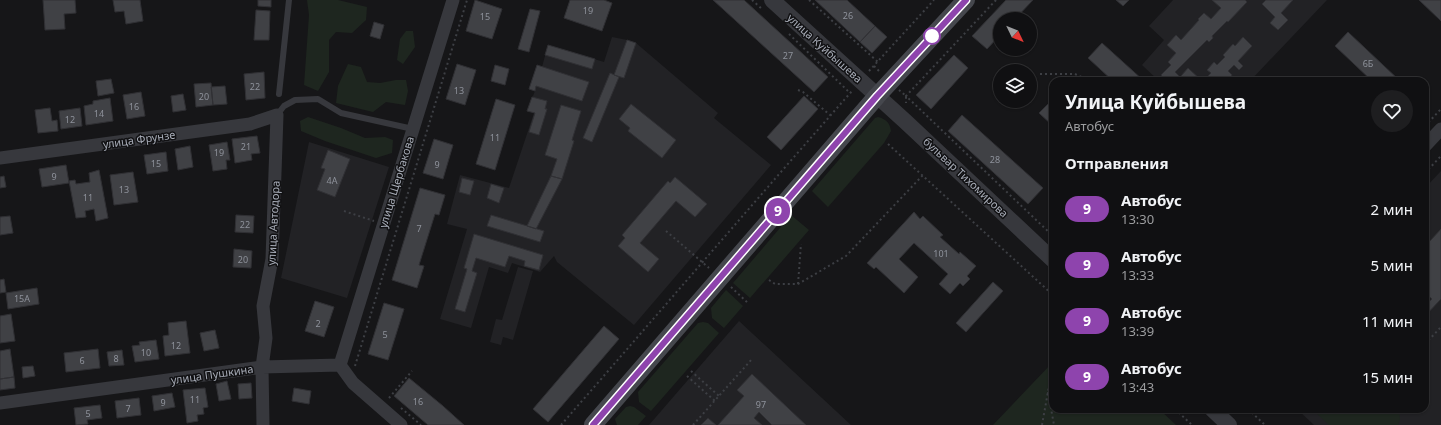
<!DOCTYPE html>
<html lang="ru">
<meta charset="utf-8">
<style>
:root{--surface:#101012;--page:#1e1e20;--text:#f1f3f6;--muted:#9c9d9f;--line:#303032}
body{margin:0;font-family:"Noto Sans",sans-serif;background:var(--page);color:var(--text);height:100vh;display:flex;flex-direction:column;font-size:15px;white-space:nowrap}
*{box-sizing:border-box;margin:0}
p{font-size:13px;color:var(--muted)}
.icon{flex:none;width:22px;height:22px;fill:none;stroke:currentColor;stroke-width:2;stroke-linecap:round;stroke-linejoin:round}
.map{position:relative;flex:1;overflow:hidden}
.details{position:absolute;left:1049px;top:77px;width:380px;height:336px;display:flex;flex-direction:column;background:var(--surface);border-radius:12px;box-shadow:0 1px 3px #0004,0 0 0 1px var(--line)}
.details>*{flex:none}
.badge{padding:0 8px;border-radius:13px;font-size:14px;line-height:26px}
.needle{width:26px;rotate:133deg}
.fabs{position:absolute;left:993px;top:12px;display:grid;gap:8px}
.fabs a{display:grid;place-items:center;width:44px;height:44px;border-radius:50%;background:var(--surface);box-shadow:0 1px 3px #0004,0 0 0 1px var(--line);font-size:20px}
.map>.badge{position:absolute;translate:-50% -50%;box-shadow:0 0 0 2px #fff}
h2{padding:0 16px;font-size:15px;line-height:36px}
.round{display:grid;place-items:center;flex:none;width:42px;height:42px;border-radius:21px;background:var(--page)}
.summary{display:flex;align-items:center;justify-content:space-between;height:68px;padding:0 16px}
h1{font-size:19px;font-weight:700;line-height:30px}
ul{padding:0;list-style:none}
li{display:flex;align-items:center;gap:12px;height:56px;padding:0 16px}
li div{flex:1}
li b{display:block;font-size:15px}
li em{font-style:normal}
li .badge{min-width:44px;font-weight:700;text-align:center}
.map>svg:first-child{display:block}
.built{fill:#222225}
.green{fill:#1e261f}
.building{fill:#404145;stroke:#303034}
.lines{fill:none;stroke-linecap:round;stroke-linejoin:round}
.path{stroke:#3d3f44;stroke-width:2;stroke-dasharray:2 3;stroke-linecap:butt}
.service{stroke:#37383d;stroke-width:6}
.minor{stroke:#37383d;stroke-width:13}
.tertiary{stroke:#37383d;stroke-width:16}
.secondary{stroke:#45474d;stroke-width:18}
.line-casing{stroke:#fff;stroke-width:9}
.line{stroke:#8e44ad;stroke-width:6}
.stop-dot{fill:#fff;stroke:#8e44ad;stroke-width:2}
.labels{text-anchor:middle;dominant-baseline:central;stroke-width:3;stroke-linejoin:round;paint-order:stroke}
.number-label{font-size:9px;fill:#8e929b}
.street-label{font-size:11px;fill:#a8adb8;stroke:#111113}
</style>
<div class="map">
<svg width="1441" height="425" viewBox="0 0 1441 425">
<rect width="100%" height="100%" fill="#161618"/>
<path class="built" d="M 1173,0 L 1327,0 L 1250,81 L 1159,81 L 1142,65 L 1164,40 L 1149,26 Z
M 612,37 L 627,40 L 636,43 L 718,113 L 714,118 L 771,165 L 634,325 L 557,262 L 554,256 L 540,272 L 512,263 L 508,273 L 489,267 L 471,328 L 440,319 L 467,229 L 447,224 L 460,175 L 509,188 L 534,113 L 527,111 L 535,91 L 529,89 L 537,65 L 542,67 L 548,45 L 604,62 Z
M 309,142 L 389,167 L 347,298 L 281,278 Z
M 1441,171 L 1441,425 L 1314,425 L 1297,409 L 1425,409 L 1425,188 Z
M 518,267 L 533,271 L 513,340 L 503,337 L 501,345 L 490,342 L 496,319 L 502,320 Z
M 739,321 L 851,425 L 649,425 Z"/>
<path class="green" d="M 307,0 L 338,0 L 367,7 L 366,20 L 352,33 L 336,32 L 329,40 L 329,72 L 318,91 L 304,85 L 309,15 Z
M 406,31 L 413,31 L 415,47 L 403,64 L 397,60 L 400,39 Z
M 348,64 L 361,67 L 367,82 L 380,83 L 396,80 L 406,80 L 408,91 L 405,105 L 386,102 L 373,112 L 336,103 L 338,86 Z
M 308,117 L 341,128 L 365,138 L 385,137 L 393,140 L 392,153 L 376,158 L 325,141 L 301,131 L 300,121 Z
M 878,117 C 886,119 890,123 891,131 L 884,143 L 828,207 L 812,191 L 875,118 Z
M 791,215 L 809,230 L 750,298 L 733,283 Z
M 726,290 L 743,306 L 724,328 L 712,318 L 711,308 Z
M 703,322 L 708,323 L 719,333 L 651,411 L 639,402 L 638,392 L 698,323 Z
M 1053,362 L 1053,409 L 1159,409 L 1176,425 L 993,425 Z
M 630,406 L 634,407 L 646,416 L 638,425 L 617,425 L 615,419 L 626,407 Z
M 1312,409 L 1399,409 L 1400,420 L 1398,425 L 1329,425 Z"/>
<path class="building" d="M 43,0 L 75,0 L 76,13 L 64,14 L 65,29 L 45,30 Z
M 113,0 L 140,0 L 143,21 L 126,24 L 124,11 L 115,12 Z
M 258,0 L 271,0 L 271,7 L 258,6 Z
M 475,0 L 502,9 L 492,39 L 466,31 Z
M 570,0 L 604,0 L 612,3 L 602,31 L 564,18 Z
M 713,0 L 744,0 L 828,77 L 814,92 Z
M 815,0 L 847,0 L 875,26 L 860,42 Z
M 1006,0 L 1033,0 L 1015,19 L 1000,19 L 1000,35 L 987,49 L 972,36 Z
M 1116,0 L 1129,0 L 1123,6 Z
M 1212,0 L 1245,0 L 1247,2 L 1228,22 L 1227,21 L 1212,36 L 1213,38 L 1209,42 L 1207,40 L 1175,72 L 1181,78 L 1178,81 L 1166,81 L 1161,75 L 1171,65 L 1168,62 L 1176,53 L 1167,45 L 1176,35 L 1181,40 L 1199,20 L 1198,19 L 1204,13 L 1211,19 L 1221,8 Z
M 1266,0 L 1293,0 L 1281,13 L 1288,20 L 1278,30 L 1270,23 L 1275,17 L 1262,4 Z
M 1419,0 L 1441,0 L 1441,21 Z
M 530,9 L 540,11 L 529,52 L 518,49 Z
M 256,10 L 270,11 L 269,40 L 254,40 Z
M 374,22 L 384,25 L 380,39 L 370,36 Z
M 875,26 L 887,37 L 872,53 L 860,42 Z
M 1348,32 L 1400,81 L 1372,81 L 1335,46 Z
M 1243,37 L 1252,46 L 1238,61 L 1243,66 L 1239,70 L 1234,65 L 1228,71 L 1232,75 L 1228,81 L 1203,81 L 1211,73 L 1207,70 L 1214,62 L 1217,65 L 1225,57 L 1223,55 L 1233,44 L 1235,46 Z
M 627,40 L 636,43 L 624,78 L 614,75 Z
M 1102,43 L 1144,81 L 1113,81 L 1088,58 Z
M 548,45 L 595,59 L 592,69 L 545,55 Z
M 954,55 L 968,68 L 931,109 L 916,95 Z
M 457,64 L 476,70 L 465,105 L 446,99 Z
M 495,65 L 509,69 L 505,85 L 491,81 Z
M 537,65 L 589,82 L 582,101 L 536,86 L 535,91 L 529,89 Z
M 1188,68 L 1202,81 L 1186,81 L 1181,76 Z
M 264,72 L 265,98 L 246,100 L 244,74 Z
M 610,73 L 619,77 L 592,142 L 583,138 Z
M 111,79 L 114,93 L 98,96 L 96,81 Z
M 211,83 L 213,105 L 196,107 L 194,84 Z
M 225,86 L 227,104 L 213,105 L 211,87 Z
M 141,92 L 145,116 L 127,119 L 123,95 Z
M 183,94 L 186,110 L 173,112 L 171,96 Z
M 804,96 L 818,109 L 781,150 L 767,137 Z
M 532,97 L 547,101 L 545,109 L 547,109 L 539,135 L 529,132 L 535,113 L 527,111 Z
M 110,98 L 113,121 L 86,125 L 84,106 L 93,104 L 93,101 Z
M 496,99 L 515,105 L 495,170 L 476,164 Z
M 1053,99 L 1053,126 L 1039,113 Z
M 631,104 L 676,140 L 662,158 L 628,131 L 630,128 L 619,119 Z
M 561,105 L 581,111 L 572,140 L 574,141 L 562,179 L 551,176 L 557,159 L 545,155 Z
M 50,108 L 52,121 L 57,120 L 58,131 L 38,133 L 35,110 Z
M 80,108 L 82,126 L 61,129 L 59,111 Z
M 962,115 L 1043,188 L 1028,204 L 948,131 Z
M 257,136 L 260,153 L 251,154 L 252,160 L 235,163 L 232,139 Z
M 434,139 L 453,145 L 443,179 L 423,173 Z
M 227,142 L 230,160 L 226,160 L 227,169 L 213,171 L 209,145 Z
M 190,146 L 193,167 L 178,170 L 175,149 Z
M 328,150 L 350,159 L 335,197 L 317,190 L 325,169 L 321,168 Z
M 166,152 L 168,171 L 147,174 L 144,155 Z
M 66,165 L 69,183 L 42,187 L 39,169 Z
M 99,170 L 108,218 L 96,221 L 94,209 L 85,211 L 86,217 L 76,218 L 69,181 L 75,180 L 76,184 L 90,182 L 89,173 Z
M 133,172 L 138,202 L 114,205 L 110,175 Z
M 4,176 L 6,187 L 0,188 L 0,177 Z
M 551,176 L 562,179 L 536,229 L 527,226 Z
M 675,177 L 707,204 L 695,217 L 676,201 L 640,243 L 659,259 L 648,272 L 618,246 L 625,238 L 622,235 L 668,181 L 670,183 Z
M 462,178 L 474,181 L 470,195 L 459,192 Z
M 491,184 L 504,188 L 499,203 L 487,198 Z
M 420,188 L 445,195 L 439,215 L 435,214 L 419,265 L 424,266 L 417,288 L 392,280 Z
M 914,212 L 920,219 L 923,216 L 943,235 L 940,237 L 959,254 L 960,252 L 976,266 L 967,276 L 970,279 L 963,286 L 960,283 L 950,294 L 939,284 L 948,274 L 914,243 L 899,259 L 918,277 L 904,293 L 876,267 L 874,269 L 867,263 Z
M 236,215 L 254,216 L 253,233 L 235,232 Z
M 491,215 L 544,231 L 540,242 L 487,226 Z
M 10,216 L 13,233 L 0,235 L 0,217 Z
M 1441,229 L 1441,299 L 1425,316 L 1425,306 L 1432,299 L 1425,292 L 1425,236 L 1430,241 Z
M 474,234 L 543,255 L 539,270 L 524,266 L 525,261 L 509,256 L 505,267 L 476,258 L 472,271 L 477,273 L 465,312 L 455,309 L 467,269 L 464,268 Z
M 234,249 L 252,251 L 251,268 L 233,267 Z
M 4,279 L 6,292 L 0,293 L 0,280 Z
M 993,282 L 1003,291 L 966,332 L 956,323 Z
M 37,288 L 39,304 L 8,309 L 6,293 Z
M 315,301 L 334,307 L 324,337 L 305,331 Z
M 384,303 L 404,309 L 388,360 L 368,354 Z
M 11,314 L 15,341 L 0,343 L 0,316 Z
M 186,321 L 190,353 L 165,356 L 163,336 L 169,335 L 168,323 Z
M 604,326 L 619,339 L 548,422 L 533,409 Z
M 215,330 L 219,348 L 204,351 L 200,333 Z
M 156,340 L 159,359 L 135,362 L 132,346 L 140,345 L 139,342 Z
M 10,349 L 14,377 L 0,379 L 0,351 Z
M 98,349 L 100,368 L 66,372 L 64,353 Z
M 122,350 L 124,365 L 109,366 L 107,352 Z
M 33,366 L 35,376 L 23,378 L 22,367 Z
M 752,374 L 806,425 L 772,425 L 759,412 L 754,418 L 762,425 L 718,425 L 744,396 L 737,390 Z
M 14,377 L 15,388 L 0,390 L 0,379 Z
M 409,378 L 443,406 L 464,425 L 428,425 L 394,396 Z
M 227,381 L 231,399 L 219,401 L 216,384 Z
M 251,383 L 252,398 L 239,399 L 238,384 Z
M 205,388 L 208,407 L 203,408 L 204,414 L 197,415 L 198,421 L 187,423 L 183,390 Z
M 294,388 L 311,391 L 309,404 L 292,401 Z
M 172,393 L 175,407 L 154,411 L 152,396 Z
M 139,398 L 141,415 L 117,418 L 115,401 Z
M 100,405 L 102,418 L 87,420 L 88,424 L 76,425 L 74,408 Z
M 708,418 L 716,425 L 701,425 Z"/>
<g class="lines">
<path class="path" d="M 752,0 L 762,9
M 809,0 L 878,62
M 996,0 L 906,96 L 1053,236
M 789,34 L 850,93
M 874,66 L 880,72
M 869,71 L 934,0
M 1040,74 L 1075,74 L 1090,81
M 798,90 L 803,92 L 830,115
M 899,90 L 906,96 L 906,103
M 1425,126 L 1441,109
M 888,144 L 1053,295
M 1425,173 L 1441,156
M 344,211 L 374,221
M 666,231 L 709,268
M 769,280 L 775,284 L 798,284 L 846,256 L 923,175
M 798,284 L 801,244
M 731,287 L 749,304
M 1425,344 L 1441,327
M 355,366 L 467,0
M 691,371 L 719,396
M 687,376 L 715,401
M 1048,392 L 1054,425
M 389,398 L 412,371
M 401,408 L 421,425
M 1175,409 L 1192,425
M 1248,409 L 1265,425
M 561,425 C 658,314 754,202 852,91
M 693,425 L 752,359
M 1042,425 L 1053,364"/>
<path class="service" d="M 279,94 L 289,0
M 277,115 L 284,106 L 295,100 L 318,99 L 341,113 L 413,129"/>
<path class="minor" d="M 1425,146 L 1441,129
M 0,158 L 250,124 L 277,115 L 272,259 L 263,306 L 266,338 L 262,367 L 263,425
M 340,365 L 453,0
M 340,365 L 353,383 L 401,425
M 0,403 L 262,367 L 340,365"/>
<path class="tertiary" d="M 772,0 L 906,122 L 1053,260
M 1212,409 L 1229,425"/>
<path class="secondary" d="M 593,425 L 877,96 L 966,0"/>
</g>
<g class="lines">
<g class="line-casing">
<path id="line" d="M 593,425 L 877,96 L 966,0"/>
</g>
<use href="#line" class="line"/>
</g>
<circle class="stop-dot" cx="932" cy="36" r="8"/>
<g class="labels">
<g class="number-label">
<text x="588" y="10">19</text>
<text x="848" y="15">26</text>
<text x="485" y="16">15</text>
<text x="788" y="55">27</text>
<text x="1368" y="63">6Б</text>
<text x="255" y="86">22</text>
<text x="459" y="90">13</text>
<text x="204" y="96">20</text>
<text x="134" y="106">16</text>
<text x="99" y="113">14</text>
<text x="70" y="119">12</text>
<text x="495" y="137">11</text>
<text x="246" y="146">21</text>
<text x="219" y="152">19</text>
<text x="995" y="159">28</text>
<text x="156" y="163">15</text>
<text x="437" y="164">9</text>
<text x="54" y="176">9</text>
<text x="332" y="180">4А</text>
<text x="124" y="189">13</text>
<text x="88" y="197">11</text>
<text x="245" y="224">22</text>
<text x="419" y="228">7</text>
<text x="941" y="253">101</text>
<text x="243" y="259">20</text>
<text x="22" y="298">15А</text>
<text x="318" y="323">2</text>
<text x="385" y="334">5</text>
<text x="176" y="345">12</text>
<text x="146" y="352">10</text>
<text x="116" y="358">8</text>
<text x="82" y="360">6</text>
<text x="195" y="399">11</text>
<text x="418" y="401">16</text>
<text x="163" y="402">9</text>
<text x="761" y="404">97</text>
<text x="128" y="408">7</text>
<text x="88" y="413">5</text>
</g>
<g class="street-label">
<text transform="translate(825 48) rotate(42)">улица Куйбышева</text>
<text transform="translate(139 139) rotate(-8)">улица Фрунзе</text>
<text transform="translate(966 177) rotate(43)">бульвар Тихомирова</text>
<text transform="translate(396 182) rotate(-73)">улица Щербакова</text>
<text transform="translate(273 223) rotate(-87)">улица Автодора</text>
<text transform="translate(212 374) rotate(-8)">улица Пушкина</text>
</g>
</g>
</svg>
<div class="fabs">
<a><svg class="needle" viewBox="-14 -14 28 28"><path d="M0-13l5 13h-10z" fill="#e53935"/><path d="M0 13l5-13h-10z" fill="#9c9d9f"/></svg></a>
<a><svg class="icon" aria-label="layers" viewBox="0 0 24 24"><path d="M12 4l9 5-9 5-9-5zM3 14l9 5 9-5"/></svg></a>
</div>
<b class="badge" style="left:778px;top:211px;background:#8e44ad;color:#fff">9</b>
<section class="details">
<div class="summary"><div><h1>Улица Куйбышева</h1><p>Автобус</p></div><a class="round"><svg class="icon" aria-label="heart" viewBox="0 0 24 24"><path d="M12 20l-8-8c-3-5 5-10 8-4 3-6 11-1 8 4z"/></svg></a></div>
<h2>Отправления</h2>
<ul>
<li><span class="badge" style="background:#8e44ad;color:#fff">9</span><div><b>Автобус</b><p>13:30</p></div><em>2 мин</em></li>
<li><span class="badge" style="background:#8e44ad;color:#fff">9</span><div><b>Автобус</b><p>13:33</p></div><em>5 мин</em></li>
<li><span class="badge" style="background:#8e44ad;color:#fff">9</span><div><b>Автобус</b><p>13:39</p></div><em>11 мин</em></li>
<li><span class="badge" style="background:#8e44ad;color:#fff">9</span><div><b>Автобус</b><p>13:43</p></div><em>15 мин</em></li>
</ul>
</section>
</div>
